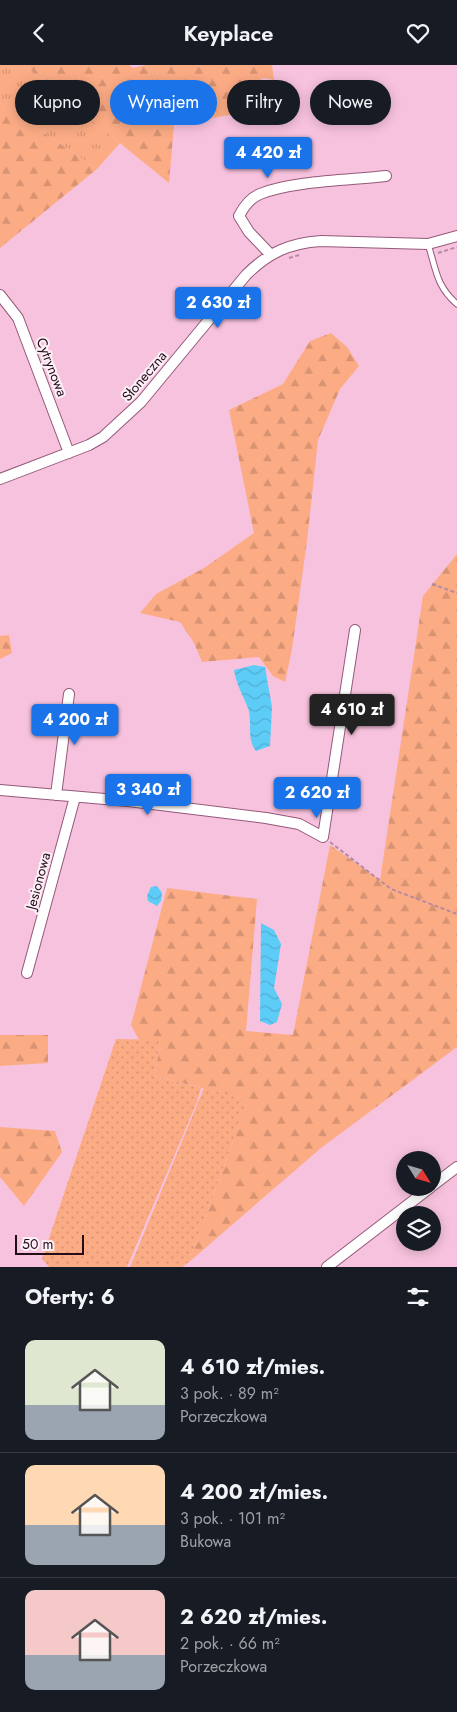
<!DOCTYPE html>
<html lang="pl">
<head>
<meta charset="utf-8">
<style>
  :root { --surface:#171b24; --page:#242831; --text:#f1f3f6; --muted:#9ea1a6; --line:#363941; --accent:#1a73e8 }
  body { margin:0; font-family:Jost,sans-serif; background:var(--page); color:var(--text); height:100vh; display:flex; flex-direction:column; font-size:19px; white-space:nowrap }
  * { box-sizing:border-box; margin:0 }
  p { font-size:16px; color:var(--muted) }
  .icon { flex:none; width:28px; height:28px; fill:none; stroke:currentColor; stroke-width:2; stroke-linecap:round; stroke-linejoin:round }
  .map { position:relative; height:1202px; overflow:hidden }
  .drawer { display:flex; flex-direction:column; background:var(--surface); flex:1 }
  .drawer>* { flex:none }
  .banner { position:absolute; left:15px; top:15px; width:428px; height:45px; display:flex; gap:10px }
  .needle { width:32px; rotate:127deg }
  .controls { position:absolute; left:396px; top:1086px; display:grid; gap:10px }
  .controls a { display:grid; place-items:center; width:45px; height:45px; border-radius:50%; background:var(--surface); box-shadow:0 2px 12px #0003; font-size:25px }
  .scale { position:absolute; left:15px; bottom:12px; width:69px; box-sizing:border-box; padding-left:5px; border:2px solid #230d1a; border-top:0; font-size:14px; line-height:18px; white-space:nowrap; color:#230d1a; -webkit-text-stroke:4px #fef0f7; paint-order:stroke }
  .price { position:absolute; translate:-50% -42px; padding:0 11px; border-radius:5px; background:var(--accent); color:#fff; font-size:16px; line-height:32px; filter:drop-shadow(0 1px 2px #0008) }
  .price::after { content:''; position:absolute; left:50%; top:30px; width:15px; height:11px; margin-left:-8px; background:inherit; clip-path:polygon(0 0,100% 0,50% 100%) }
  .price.current { background:#222; color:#fff }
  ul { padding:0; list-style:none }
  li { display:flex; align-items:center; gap:15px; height:125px; padding:0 25px }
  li+li { border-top:1px solid var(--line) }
  li span { display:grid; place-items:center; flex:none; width:140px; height:100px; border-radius:10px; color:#555 }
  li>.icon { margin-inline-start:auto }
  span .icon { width:60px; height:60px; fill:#fffc; stroke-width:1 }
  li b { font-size:21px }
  h2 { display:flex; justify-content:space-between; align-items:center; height:60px; padding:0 25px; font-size:21px }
  .pill { padding:0 18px; border-radius:22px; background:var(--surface); box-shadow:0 2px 12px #0003; font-size:18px; line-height:45px }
  .pill.current { background:var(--accent); color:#fff }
  header { display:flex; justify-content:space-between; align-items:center; height:65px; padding:0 25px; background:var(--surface); font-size:22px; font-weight:600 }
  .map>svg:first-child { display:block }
</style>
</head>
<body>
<header><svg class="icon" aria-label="back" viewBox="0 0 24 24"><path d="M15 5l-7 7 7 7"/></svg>Keyplace<svg class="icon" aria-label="heart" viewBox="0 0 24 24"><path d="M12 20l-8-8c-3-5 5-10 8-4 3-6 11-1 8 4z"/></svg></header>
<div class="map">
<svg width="457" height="1202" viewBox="0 0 457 1202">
  <defs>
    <pattern id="grass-tufts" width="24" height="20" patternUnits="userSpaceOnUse" patternTransform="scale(1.25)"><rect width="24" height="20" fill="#fcac85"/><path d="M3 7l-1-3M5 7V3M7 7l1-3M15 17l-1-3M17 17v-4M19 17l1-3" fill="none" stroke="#d89372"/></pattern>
    <pattern id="forest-firs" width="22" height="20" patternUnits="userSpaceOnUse" patternTransform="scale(1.25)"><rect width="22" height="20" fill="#fcac85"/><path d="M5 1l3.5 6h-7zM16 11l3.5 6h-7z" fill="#d89372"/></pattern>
    <pattern id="park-dots" width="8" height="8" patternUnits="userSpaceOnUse" patternTransform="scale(1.25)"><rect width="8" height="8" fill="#fcac85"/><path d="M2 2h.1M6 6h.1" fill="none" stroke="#d89372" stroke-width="1.8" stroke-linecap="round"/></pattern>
    <pattern id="water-waves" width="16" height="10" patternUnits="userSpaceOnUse" patternTransform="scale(1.25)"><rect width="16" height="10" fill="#5dccf7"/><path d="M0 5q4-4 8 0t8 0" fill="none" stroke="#51aed3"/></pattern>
  </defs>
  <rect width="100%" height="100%" fill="#f7c2dd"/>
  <path fill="url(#grass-tufts)" d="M0 0H24L120 78 97 104 0 38Z"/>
  <path fill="url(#forest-firs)" d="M24 0H129L133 3 146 0H272L274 15 264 13 247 21 246 47 174 60 169 118Z
    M0 38 97 104 0 183Z
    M331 268 347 282 359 301 340 324 318 375 307 476 292 584 285 617 273 611 259 592 202 597 194 578 180 557 140 548 156 529 204 503 254 468 229 345 283 319 310 276Z
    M457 489V982L321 1083 189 1197 248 1035 155 1011 160 975H139L131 960 167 823 257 834 246 966 293 970 330 780 380 815 423 531Z
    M9 570 12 588 0 594V571Z
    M0 970H48V998L0 1001Z
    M0 1062 55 1066 62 1087 24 1141 0 1112Z"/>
  <path fill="url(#park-dots)" d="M116 974 160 975 155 1011 201 1023 197 1037 127 1202H49L42 1194Z
    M204 1023 248 1035 189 1197 182 1202H130Z"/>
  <path fill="url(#water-waves)" d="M254 600 265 602 272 642 270 681 256 686C246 673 253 657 248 643 243 630 236 619 234 605Z
    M157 821 162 828 161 836 157 841 148 836 147 831 151 822Z
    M261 858 274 865 281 879 274 923 282 939 277 957 270 960 260 956Z"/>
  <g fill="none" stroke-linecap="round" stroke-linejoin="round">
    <g stroke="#945979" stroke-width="7">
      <path id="service" d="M428 179C436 204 436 221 457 239"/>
    </g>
    <g stroke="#945979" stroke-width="12">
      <path id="minor" d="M270 189 249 167 239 151C244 141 250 133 260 129 291 116 351 115 386 111
        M0 230 18 253 69 388
        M0 414 89 380 103 372 141 337 246 210C268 188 289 178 321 176L428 179 457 171
        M0 725 128 736 266 753 299 759 323 772 355 565
        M56 730 69 629
        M27 908 75 732
        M432 1121 457 1102
        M327 1202 431 1122"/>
    </g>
    <path stroke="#b68aa1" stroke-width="2" stroke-dasharray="4 2.5" stroke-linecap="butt" d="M438 188 457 182
      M289 193 299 190
      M432 519 457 528
      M330 777 391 824 457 849"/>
    <use href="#service" stroke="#fff" stroke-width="5"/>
    <use href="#minor" stroke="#fff" stroke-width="10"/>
  </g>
  <g text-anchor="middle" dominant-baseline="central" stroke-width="4" stroke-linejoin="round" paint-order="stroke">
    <g font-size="14" fill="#230d1a" stroke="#fef0f7">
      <text transform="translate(52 302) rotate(69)">Cytrynowa</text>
      <text transform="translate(144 311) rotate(-50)">Słoneczna</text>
      <text transform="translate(38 816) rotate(-75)">Jesionowa</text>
    </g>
  </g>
</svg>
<div class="controls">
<a><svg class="needle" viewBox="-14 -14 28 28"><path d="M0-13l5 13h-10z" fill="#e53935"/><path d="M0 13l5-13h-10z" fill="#9ea1a6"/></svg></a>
<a><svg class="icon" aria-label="layers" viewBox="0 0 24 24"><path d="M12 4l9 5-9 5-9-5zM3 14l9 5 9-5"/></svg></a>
</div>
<div class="scale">50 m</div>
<b class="price" style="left:268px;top:114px">4 420 zł</b>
<b class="price" style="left:218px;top:264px">2 630 zł</b>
<b class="price current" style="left:352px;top:671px">4 610 zł</b>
<b class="price" style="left:75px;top:681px">4 200 zł</b>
<b class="price" style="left:148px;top:751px">3 340 zł</b>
<b class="price" style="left:317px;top:754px">2 620 zł</b>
<div class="banner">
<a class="pill">Kupno</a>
<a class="pill current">Wynajem</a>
<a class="pill">Filtry</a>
<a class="pill">Nowe</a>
</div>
</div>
<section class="drawer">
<h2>Oferty: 6<svg class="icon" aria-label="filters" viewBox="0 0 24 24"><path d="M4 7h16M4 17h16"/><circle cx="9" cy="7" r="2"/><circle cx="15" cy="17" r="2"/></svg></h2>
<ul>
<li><span style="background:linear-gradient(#dfe7d0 65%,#9aa5b1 0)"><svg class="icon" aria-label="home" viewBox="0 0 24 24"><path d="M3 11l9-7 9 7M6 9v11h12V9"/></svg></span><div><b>4 610 zł/mies.</b><p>3 pok. · 89 m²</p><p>Porzeczkowa</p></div></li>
<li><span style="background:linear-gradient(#ffd9b3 60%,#9aa5b1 0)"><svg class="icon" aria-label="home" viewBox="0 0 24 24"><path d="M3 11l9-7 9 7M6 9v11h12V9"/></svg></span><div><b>4 200 zł/mies.</b><p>3 pok. · 101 m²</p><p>Bukowa</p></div></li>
<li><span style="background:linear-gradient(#f6c9c9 65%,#9aa5b1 0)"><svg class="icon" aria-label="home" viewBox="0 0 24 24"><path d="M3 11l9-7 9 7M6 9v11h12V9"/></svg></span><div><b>2 620 zł/mies.</b><p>2 pok. · 66 m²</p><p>Porzeczkowa</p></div></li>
</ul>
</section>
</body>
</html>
